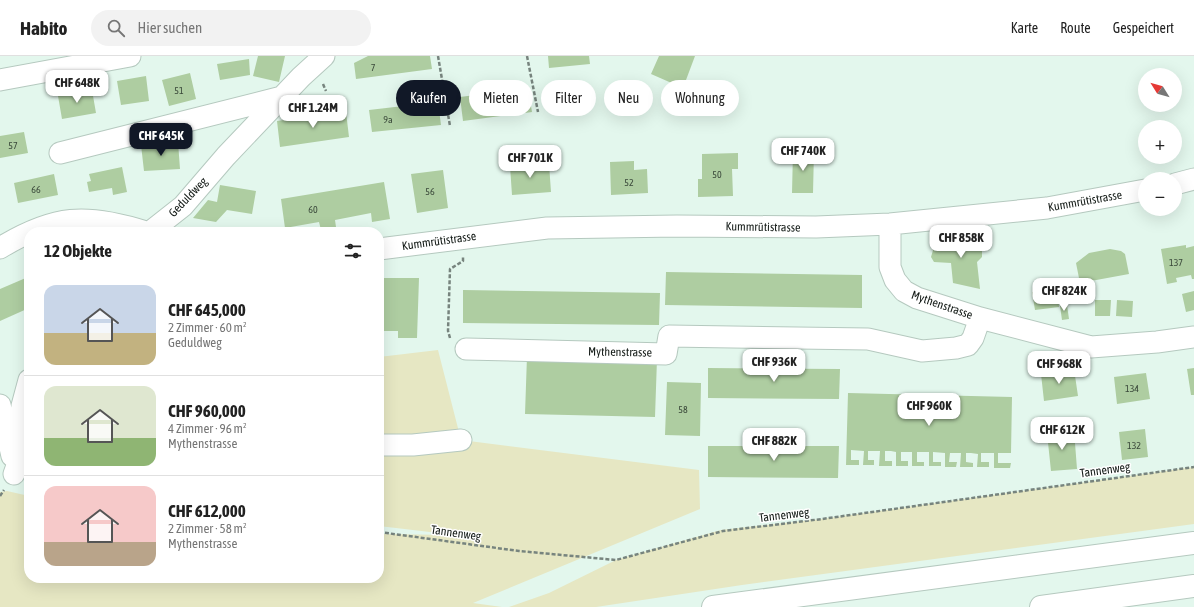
<!DOCTYPE html>
<html lang="de">
<head>
<meta charset="utf-8">
<style>
  :root { --surface:#fff; --page:#f2f2f2; --text:#222; --muted:#767676; --line:#e0e0e0; --accent:#111827 }
  body { margin:0; font-family:"Asap Condensed",sans-serif; background:var(--page); color:var(--text); height:100vh; display:flex; flex-direction:column; font-size:15px; white-space:nowrap }
  * { box-sizing:border-box; margin:0 }
  p { font-size:13px; color:var(--muted) }
  .icon { flex:none; width:22px; height:22px; fill:none; stroke:currentColor; stroke-width:2; stroke-linecap:round; stroke-linejoin:round }
  .map { position:relative; flex:1; overflow:hidden }
  .details { position:absolute; left:24px; top:171px; width:360px; height:356px; display:flex; flex-direction:column; background:var(--surface); border-radius:16px; box-shadow:0 4px 16px #0002 }
  .details>* { flex:none }
  .guide { position:absolute; left:396px; top:24px; width:380px; height:36px; display:flex; gap:8px }
  .needle { width:26px; rotate:307deg }
  .tools { position:absolute; left:1138px; top:12px; display:grid; gap:8px }
  .tools a { display:grid; place-items:center; width:44px; height:44px; border-radius:50%; background:var(--surface); box-shadow:0 4px 16px #0002; font-size:20px }
  .price { position:absolute; translate:-50% -34px; padding:0 9px; border-radius:8px; background:#fff; color:#222; font-size:13px; line-height:26px; filter:drop-shadow(0 1px 2px #0008) }
  .price::after { content:''; position:absolute; left:50%; top:24px; width:12px; height:9px; margin-left:-6px; background:inherit; clip-path:polygon(0 0,100% 0,50% 100%) }
  .price.active { background:var(--accent); color:#fff }
  ul { padding:0; list-style:none }
  li { display:flex; align-items:center; gap:12px; height:100px; padding:0 20px }
  li+li { border-top:1px solid var(--line) }
  li span { display:grid; place-items:center; flex:none; width:112px; height:80px; border-radius:12px; color:#555 }
  li>.icon { margin-inline-start:auto }
  span .icon { width:48px; height:48px; fill:#fffc; stroke-width:1 }
  li b { font-size:17px }
  h2 { display:flex; justify-content:space-between; align-items:center; height:48px; padding:0 20px; font-size:17px }
  .pill { padding:0 14px; border-radius:18px; background:var(--surface); box-shadow:0 4px 16px #0002; font-size:14px; line-height:36px }
  .pill.active { background:var(--accent); color:#fff }
  header { display:flex; align-items:center; gap:24px; box-sizing:border-box; height:56px; padding:0 20px; background:var(--surface); border-bottom:1px solid var(--line) }
  header strong { font-size:19px }
  nav { display:flex; gap:22px; margin-inline-start:auto; font-size:14px }
  .search { width:280px; height:36px; background:var(--page); display:flex; align-items:center; gap:10px; box-sizing:border-box; padding:0 14px; border-radius:22px; color:var(--muted); font-size:15px }
  .map>svg:first-child { display:block }
</style>
</head>
<body>
<header>
<strong>Habito</strong>
<div class="search"><svg class="icon" aria-label="search" viewBox="0 0 24 24"><circle cx="10" cy="10" r="6"/><path d="M15 15l6 6"/></svg>Hier suchen</div>
<nav><a>Karte</a><a>Route</a><a>Gespeichert</a></nav>
</header>
<div class="map">
<svg width="1194" height="551" viewBox="0 0 1194 551">
  <rect width="100%" height="100%" fill="#e3f7ed"/>
  <path fill="#e6e7c3" d="M438 294 461 384 699 414 700 453 473 547 502 551H0V436L7 435 29 440V522H379V478L455 479 379 470V301Z
    M1194 411V468L742 529 596 551H509L549 537 616 504 721 474 822 463Z"/>
  <path fill="#aecda1" d="M258 0H285L279 26 253 20Z
    M368 0H430L432 13 356 23 354 7Z
    M548 0H589L590 8 549 12Z
    M659 0H695L683 32 651 18Z
    M249 3 250 19 220 24 217 8Z
    M190 17 196 43 169 50 162 24Z
    M146 20 149 45 121 49 117 25Z
    M528 32 532 56 463 65 460 41Z
    M92 34 96 57 62 63 58 40Z
    M438 46 441 69 372 76 369 54Z
    M346 56 349 81 280 91 277 65Z
    M24 76 28 97 0 102V80Z
    M178 86 180 113 144 115 141 89Z
    M793 95H814L813 137H792Z
    M738 97V113H732L733 140 698 141V123H702V98Z
    M634 105V114L647 113 648 137 611 139 610 106Z
    M549 108 551 136 512 139 510 110Z
    M122 111 127 136 113 139 112 132 89 136 87 126 91 125 89 118Z
    M443 114 448 152 417 157 411 118Z
    M54 118 58 139 18 147 14 127Z
    M384 126 390 163 372 166 371 157 335 164 336 171 321 174 319 166 285 172 281 143Z
    M220 129 256 135 252 158 227 154 216 166 193 162 208 144 217 146Z
    M962 180H982V201L977 206 980 233 953 227 951 207 934 206 931 201 934 191 942 185 953 184 956 186Z
    M1186 189V192L1194 190V223H1192L1191 219 1176 222 1177 226 1167 228 1161 193Z
    M1110 193 1121 195 1125 198 1129 218 1080 227 1076 207 1089 197Z
    M666 216 862 219V252L665 249Z
    M28 221 29 252 0 265V233Z
    M379 222H419L417 282H398V275H379Z
    M1057 233 1059 251 1035 254 1032 236Z
    M463 234 660 237 659 269 463 267Z
    M1194 235V254L1186 256 1182 238Z
    M1095 244H1111L1110 260H1095Z
    M1117 244 1133 245 1132 261 1116 260Z
    M1067 249 1069 263 1062 264 1060 250Z
    M527 300 657 303 655 361 525 358Z
    M708 312 840 313 839 343 708 342Z
    M1194 312V339H1191L1187 313Z
    M1074 313 1078 340 1044 345 1041 318Z
    M1146 317 1150 343 1117 348 1114 321Z
    M667 326 701 327 700 380 665 379Z
    M848 337 1012 341 1011 397H998V407H1011L1010 412H994V397H981V406H989V411H977L978 398 971 397H966V406L973 407V411H960L961 397H950L949 406H957L956 411H945V397L933 396V406H941V410H929V396H917V406H924V410H912V396H901V405H908V410H896V396L891 395H885V405H892V410H879L880 395H868V404H874V409H863L864 395 851 394V404H859V409H846Z
    M1145 373 1148 401 1122 404 1119 376Z
    M1074 374 1077 413 1051 415 1047 377Z
    M708 390H839L838 422 708 421Z"/>
  <g fill="none" stroke-linecap="round" stroke-linejoin="round">
    <g stroke="#b5c9bf" stroke-width="23">
      <path id="minor" d="M0 24 130 0
        M60 97 282 41
        M1175 128 1194 123
        M890 168V211L895 224 904 235 917 242 980 262 1091 291 1157 286 1194 281
        M150 176 183 150 226 100 301 21 324 0
        M0 192C54 159 86 157 146 176
        M379 193 547 172 677 170 816 171 890 168 1047 152 1145 134
        M466 293 666 298 669 280 868 283 922 295 956 292 968 289 973 282 980 262
        M0 349 12 400
        M379 389H413L461 384
        M14 418 19 404 22 350 29 324"/>
    </g>
    <g stroke="#b5c9bf" stroke-width="24">
      <path id="highway" d="M713 551 1194 487
        M1041 551 1194 530"/>
    </g>
    <path stroke="#77847e" stroke-width="2.5" stroke-dasharray="4 2" stroke-linecap="butt" d="M438 0 450 70
      M527 0 538 56
      M323 28 326 35
      M450 282 448 275 450 213 463 205V201
      M0 440 4 434
      M379 476 519 495 616 504 723 475 822 463 1194 411"/>
    <use href="#minor" stroke="#fff" stroke-width="21"/>
    <use href="#highway" stroke="#fff" stroke-width="22"/>
  </g>
  <g text-anchor="middle" dominant-baseline="central" stroke-width="3" stroke-linejoin="round" paint-order="stroke">
    <g font-size="10" fill="#3a483a">
      <text x="373" y="11">7</text>
      <text x="179" y="34">51</text>
      <text x="388" y="63">9a</text>
      <text x="13" y="89">57</text>
      <text x="717" y="118">50</text>
      <text x="629" y="126">52</text>
      <text x="36" y="133">66</text>
      <text x="430" y="135">56</text>
      <text x="313" y="153">60</text>
      <text x="1176" y="206">137</text>
      <text x="1132" y="332">134</text>
      <text x="683" y="353">58</text>
      <text x="1134" y="389">132</text>
    </g>
    <g font-size="12" fill="#141b17" stroke="#fff">
      <text transform="translate(188 141) rotate(-46)">Geduldweg</text>
      <text transform="translate(1085 145) rotate(-10)">Kummrütistrasse</text>
      <text transform="translate(763 171) rotate(1)">Kummrütistrasse</text>
      <text transform="translate(439 185) rotate(-8)">Kummrütistrasse</text>
      <text transform="translate(942 249) rotate(19)">Mythenstrasse</text>
      <text transform="translate(620 296) rotate(1)">Mythenstrasse</text>
      <text transform="translate(1105 414) rotate(-8)">Tannenweg</text>
      <text transform="translate(784 459) rotate(-7)">Tannenweg</text>
      <text transform="translate(456 477) rotate(8)">Tannenweg</text>
    </g>
  </g>
</svg>
<div class="tools">
<a><svg class="needle" viewBox="-14 -14 28 28"><path d="M0-13l5 13h-10z" fill="#e53935"/><path d="M0 13l5-13h-10z" fill="#767676"/></svg></a>
<a>+</a>
<a>−</a>
</div>
<b class="price" style="left:77px;top:48px">CHF 648K</b>
<b class="price" style="left:313px;top:73px">CHF 1.24M</b>
<b class="price active" style="left:161px;top:101px">CHF 645K</b>
<b class="price" style="left:803px;top:116px">CHF 740K</b>
<b class="price" style="left:530px;top:123px">CHF 701K</b>
<b class="price" style="left:961px;top:203px">CHF 858K</b>
<b class="price" style="left:1064px;top:256px">CHF 824K</b>
<b class="price" style="left:774px;top:327px">CHF 936K</b>
<b class="price" style="left:1059px;top:329px">CHF 968K</b>
<b class="price" style="left:929px;top:371px">CHF 960K</b>
<b class="price" style="left:1062px;top:395px">CHF 612K</b>
<b class="price" style="left:774px;top:406px">CHF 882K</b>
<div class="guide">
<a class="pill active">Kaufen</a>
<a class="pill">Mieten</a>
<a class="pill">Filter</a>
<a class="pill">Neu</a>
<a class="pill">Wohnung</a>
</div>
<section class="details">
<h2>12 Objekte<svg class="icon" aria-label="filters" viewBox="0 0 24 24"><path d="M4 7h16M4 17h16"/><circle cx="9" cy="7" r="2"/><circle cx="15" cy="17" r="2"/></svg></h2>
<ul>
<li><span style="background:linear-gradient(#c9d6e8 60%,#c2b280 0)"><svg class="icon" aria-label="home" viewBox="0 0 24 24"><path d="M3 11l9-7 9 7M6 9v11h12V9"/></svg></span><div><b>CHF 645,000</b><p>2 Zimmer · 60 m²</p><p>Geduldweg</p></div></li>
<li><span style="background:linear-gradient(#dfe7d0 65%,#8fb573 0)"><svg class="icon" aria-label="home" viewBox="0 0 24 24"><path d="M3 11l9-7 9 7M6 9v11h12V9"/></svg></span><div><b>CHF 960,000</b><p>4 Zimmer · 96 m²</p><p>Mythenstrasse</p></div></li>
<li><span style="background:linear-gradient(#f6c9c9 70%,#b9a48a 0)"><svg class="icon" aria-label="home" viewBox="0 0 24 24"><path d="M3 11l9-7 9 7M6 9v11h12V9"/></svg></span><div><b>CHF 612,000</b><p>2 Zimmer · 58 m²</p><p>Mythenstrasse</p></div></li>
</ul>
</section>
</div>
</body>
</html>
